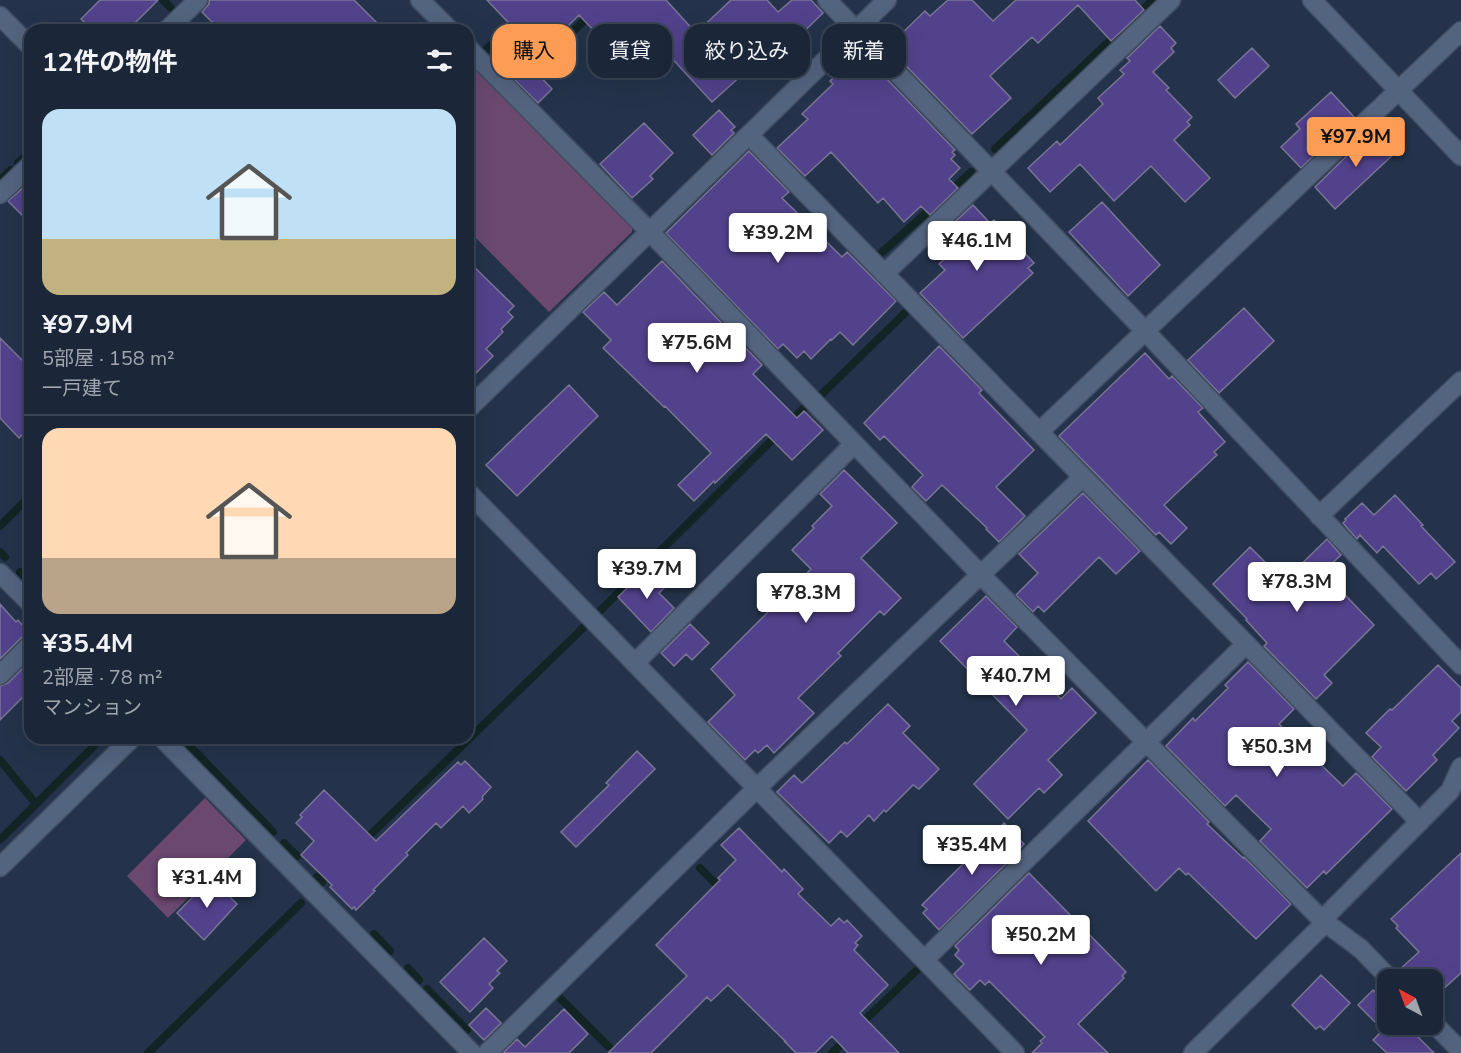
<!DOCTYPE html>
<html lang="ja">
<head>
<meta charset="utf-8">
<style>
  :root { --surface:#1b2638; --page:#283243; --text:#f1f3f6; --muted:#a0a5ae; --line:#394353; --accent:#fd9c55 }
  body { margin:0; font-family:"Nunito Sans","Noto Sans JP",sans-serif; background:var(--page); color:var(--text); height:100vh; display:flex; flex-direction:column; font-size:22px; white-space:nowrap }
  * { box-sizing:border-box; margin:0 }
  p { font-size:20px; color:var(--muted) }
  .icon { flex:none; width:33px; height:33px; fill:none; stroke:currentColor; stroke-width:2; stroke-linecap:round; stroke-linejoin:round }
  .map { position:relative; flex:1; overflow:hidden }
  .sheet { position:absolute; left:24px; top:24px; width:450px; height:720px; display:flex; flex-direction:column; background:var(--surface); border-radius:18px; box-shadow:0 6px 24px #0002,0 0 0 2px var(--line) }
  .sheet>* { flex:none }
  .hud { position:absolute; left:492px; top:24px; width:570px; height:54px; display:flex; gap:12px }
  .needle { width:39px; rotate:319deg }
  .buttons { position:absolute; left:1377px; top:969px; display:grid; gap:12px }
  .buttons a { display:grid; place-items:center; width:66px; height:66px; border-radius:12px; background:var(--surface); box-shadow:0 6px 24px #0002,0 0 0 2px var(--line); font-size:30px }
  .price { position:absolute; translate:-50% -51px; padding:0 14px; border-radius:6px; background:#fff; color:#222; font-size:20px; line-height:39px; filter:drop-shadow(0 2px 3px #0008) }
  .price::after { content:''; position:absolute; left:50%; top:36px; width:18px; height:14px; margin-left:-9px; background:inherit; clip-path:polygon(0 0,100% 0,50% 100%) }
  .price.on { background:var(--accent); color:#111 }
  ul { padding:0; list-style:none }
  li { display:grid; align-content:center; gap:12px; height:318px; padding:0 18px }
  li+li { border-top:2px solid var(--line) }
  li span { display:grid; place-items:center; height:186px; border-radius:18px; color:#555 }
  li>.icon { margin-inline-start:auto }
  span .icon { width:108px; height:108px; fill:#fffc; stroke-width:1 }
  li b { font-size:26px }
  h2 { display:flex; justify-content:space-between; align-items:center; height:72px; padding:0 18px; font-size:26px }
  .tag { padding:0 21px; border-radius:18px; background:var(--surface); box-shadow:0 6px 24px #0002,0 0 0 2px var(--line); font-size:21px; line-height:54px }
  .tag.on { background:var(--accent); color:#111 }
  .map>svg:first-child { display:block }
</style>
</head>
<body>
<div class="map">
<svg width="1461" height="1053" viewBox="0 0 1461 1053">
  <rect width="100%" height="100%" fill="#24334b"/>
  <path fill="#6a4870" d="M476 67 632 226V232L549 312 468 230V75Z
    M205 798 246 840 168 918 127 876Z"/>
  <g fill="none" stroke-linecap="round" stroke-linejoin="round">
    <path stroke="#122424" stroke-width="8" d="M163 0 171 8
      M1135 17 1153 0
      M558 20 571 33 606 0
      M483 53 520 18
      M468 69 470 67
      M995 149 1117 34
      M18 163 30 152
      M0 180 11 170
      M948 194 971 172
      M880 254 934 206
      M821 395 910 308
      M789 423 803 409
      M0 526 30 496
      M0 552 5 557
      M20 572 30 583
      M599 612 780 432
      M182 738 273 832
      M0 760 36 804
      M0 840 102 738
      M363 842 584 627
      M284 843 297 856
      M700 868 723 891
      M317 877 322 882
      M374 934 390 951
      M408 968 419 980
      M427 989 467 1030
      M558 996 615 1053
      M859 1026 921 966
      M148 1053 301 903
      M832 1053 848 1038"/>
  </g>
  <path fill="#52428c" stroke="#797594" stroke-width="1.5" d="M100 0H158L128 30H92L81 19Z
    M209 0H354L384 30H220L202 12 209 4Z
    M487 0H666L696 33 731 0H767L778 12 792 0H811L823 13 785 50 795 62 780 77 766 63 758 71 753 65 712 102 666 52 638 78 579 15 546 48 550 52 532 68 552 89 538 103 500 65 503 62 496 55 519 34Z
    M948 0H972L993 21 1016 0H1135L1144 10 1111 41 1078 5 1038 43 1032 37 990 76 1011 98 972 134 882 41 891 33 896 39 925 11 930 16Z
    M1160 26 1176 43 1171 48 1174 52 1153 72 1169 88 1166 90 1192 117 1187 122 1190 125 1174 140 1210 178 1185 202 1151 166 1114 201 1080 164 1050 192 1028 168 1057 141 1060 145 1103 104 1098 98 1124 74 1120 70 1130 61 1127 58Z
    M1252 48 1269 66 1235 98 1218 80Z
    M865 56 955 150 952 152 955 155 951 159 960 168 949 179 958 188 930 215 921 206 904 222 883 198 878 203 831 152 805 176 777 148 808 119 802 114 833 84 830 81 855 58 859 62Z
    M1331 92 1354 117 1301 168 1281 147 1300 129 1296 124Z
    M719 110 735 127 731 130 734 133 712 155 693 135Z
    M644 123 673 153 650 176 653 179 632 198 600 164Z
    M1377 129 1397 151 1335 209 1315 187 1370 133 1371 134Z
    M749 151 789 192 782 198 842 257 847 252 896 301 853 345 840 332 832 340 831 339 811 359 804 351 797 358 783 344 778 349 666 233Z
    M24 187 30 193V223L8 201Z
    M1102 202 1160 265 1128 296 1069 232Z
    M973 205 990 223 994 220 1034 263 1028 268 1033 273 963 338 920 293 945 270 939 264 959 246 945 231Z
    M468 261 514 306 508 312 513 317 501 329 503 332 486 349 493 356 468 381Z
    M662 261 762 365 753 374 797 418 804 411 823 430 792 460 766 434 715 483 714 481 694 501 678 485 711 453 665 406 664 407 603 348 611 340 583 312 604 292 617 305Z
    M1244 308 1274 341 1219 393 1188 360Z
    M0 338 30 368V427L19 438 0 418Z
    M939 346 982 390 979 393 1034 450 996 487 1025 516 999 542 986 529 987 528 942 485 926 501 912 487 923 475 884 436 880 440 864 423Z
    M1145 353 1169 379 1172 376 1203 408 1198 412 1225 442 1214 452 1217 455 1164 505 1187 528 1171 544 1159 532 1156 535 1059 436Z
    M569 385 598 416 517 496 486 465Z
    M844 470 897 523 861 558 901 598 884 615 880 611 838 653 841 656 798 698 814 713 774 753 767 745 758 753 755 750 745 760 708 722 735 695 711 669 811 569 792 550 814 528 812 526 832 506 820 494Z
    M1083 493 1140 551 1116 574 1099 557 1044 612 1038 606 1033 612 1016 595 1038 573 1019 554Z
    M1395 495 1423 525 1421 526 1455 562 1436 579 1431 573 1419 584 1383 546 1377 553 1360 535 1357 539 1343 523 1346 520 1345 519 1362 503 1374 515Z
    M1327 539 1341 555 1323 572 1374 625 1324 675 1332 683 1316 699 1264 646 1267 643 1246 620 1247 619 1213 584 1250 547 1284 581Z
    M646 569 665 587 659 593 674 608 651 632 618 597Z
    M986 596 1017 627 1004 641 1027 664 1026 665 1061 699 1072 688 1096 713 1048 760 1062 775 1044 793 1039 788 1008 819 974 784 1027 730 940 641Z
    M0 604 16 622 18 620 30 634 22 637 0 659Z
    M690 624 709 643 692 660 686 654 674 666 661 653Z
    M30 661V690L0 720V686L8 683Z
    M1248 662 1294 709 1279 724 1343 786 1356 773 1392 809 1326 874 1324 871 1307 888 1260 841 1271 829 1236 795 1225 806 1166 746 1193 718 1195 721 1228 688 1225 685Z
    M1438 665 1461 688V712L1452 721 1459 728 1433 755 1437 760 1406 791 1372 757 1381 747 1366 733 1390 709 1392 710Z
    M888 704 910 726 903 733 939 769 919 789 913 785 886 812 884 810 874 821 869 815 847 837 841 831 829 843 777 792 794 775 802 783 845 742 847 744Z
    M637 751 655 769 576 847 561 832 609 785 606 783Z
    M1148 760 1209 822 1207 824 1243 858 1244 857 1291 904 1256 939 1188 873 1186 875 1179 868 1156 891 1088 821Z
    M465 761 491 787 482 797 483 799 469 813 463 806 441 828 436 823 406 853 408 855 373 890 375 891 356 910 354 907 352 909 330 887 332 885 301 855 314 841 296 823 302 817 300 815 324 790 376 841 458 762 461 765Z
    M1004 823 1024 844 1013 857 939 930 923 913 927 909 922 905Z
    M739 828 782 872 784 869 803 889 798 894 831 926 839 918 844 923 847 920 862 936 855 943 858 945 854 950 888 985 860 1013 899 1053H848L832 1036 815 1053H796L785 1042H786L728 985 711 1001 707 997 651 1053H608L687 976 656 945 720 880 718 878 736 860 721 845Z
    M1461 853V973L1432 999V980H1402L1398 971 1419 952 1396 928 1398 926 1391 919Z
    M1029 873 1126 972 1122 976 1124 978 1078 1024 1108 1053H1032L1042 1043 1040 1041 1045 1037 989 981 985 985 980 980 970 990 954 974 964 964 955 955 959 950 955 946Z
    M211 878 237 904 204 940 177 913Z
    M484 938 507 961 497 971 500 973 489 984 493 988 470 1012 440 982Z
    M1321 975 1350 1003 1324 1030 1320 1026 1316 1029 1292 1005Z
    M1381 986 1388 991V1025L1405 1024 1434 1053H1387L1373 1040 1383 1030 1358 1005 1373 990 1375 992Z
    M486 1008 501 1023 484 1040 469 1025Z
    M564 1009 588 1034 569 1053H503L517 1039 525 1047Z"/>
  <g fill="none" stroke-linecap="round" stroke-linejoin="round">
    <g stroke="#414d61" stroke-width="21">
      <path id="street" d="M420 0 450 30
        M827 0 1145 331 1461 665
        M0 16 30 46
        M167 30 198 0
        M468 48 650 232 980 574 1322 920 1361 949 1391 980
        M749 135 1420 822
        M0 194 30 165
        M884 274 1171 0
        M468 409 887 0
        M1039 432 1461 31
        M468 492 1015 1053
        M1319 516 1461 381
        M0 573 30 603
        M635 663 854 444
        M0 675 30 645
        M162 738 472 1053
        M0 867 132 738
        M1322 920 1450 791 1461 767
        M924 960 1246 644
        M1432 1022 1461 1051
        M487 1053 757 788 1083 477
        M1193 1053 1325 923"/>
    </g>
    <g stroke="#414d61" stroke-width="21">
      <path id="secondary" d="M1312 0 1461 156"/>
    </g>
    <use href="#street" stroke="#53647f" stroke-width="18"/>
    <use href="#secondary" stroke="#53647f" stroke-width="18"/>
  </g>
</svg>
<div class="buttons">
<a><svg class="needle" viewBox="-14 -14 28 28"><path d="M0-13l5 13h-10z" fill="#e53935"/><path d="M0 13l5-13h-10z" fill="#a0a5ae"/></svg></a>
</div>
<b class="price on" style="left:1356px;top:168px">¥97.9M</b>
<b class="price" style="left:778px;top:264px">¥39.2M</b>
<b class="price" style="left:977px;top:272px">¥46.1M</b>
<b class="price" style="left:697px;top:374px">¥75.6M</b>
<b class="price" style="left:647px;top:600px">¥39.7M</b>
<b class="price" style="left:1297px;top:613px">¥78.3M</b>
<b class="price" style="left:806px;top:624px">¥78.3M</b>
<b class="price" style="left:1016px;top:707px">¥40.7M</b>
<b class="price" style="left:1277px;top:778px">¥50.3M</b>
<b class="price" style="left:972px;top:876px">¥35.4M</b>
<b class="price" style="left:207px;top:909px">¥31.4M</b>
<b class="price" style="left:1041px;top:966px">¥50.2M</b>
<div class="hud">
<a class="tag on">購入</a>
<a class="tag">賃貸</a>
<a class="tag">絞り込み</a>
<a class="tag">新着</a>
</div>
<section class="sheet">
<h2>12件の物件<svg class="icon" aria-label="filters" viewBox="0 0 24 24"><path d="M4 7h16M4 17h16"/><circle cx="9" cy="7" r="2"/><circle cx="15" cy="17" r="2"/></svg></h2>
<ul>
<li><span style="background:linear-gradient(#bfe0f5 70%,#c2b280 0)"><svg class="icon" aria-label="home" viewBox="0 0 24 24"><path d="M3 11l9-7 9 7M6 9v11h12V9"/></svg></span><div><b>¥97.9M</b><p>5部屋 · 158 m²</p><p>一戸建て</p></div></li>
<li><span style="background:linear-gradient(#ffd9b3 70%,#b9a48a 0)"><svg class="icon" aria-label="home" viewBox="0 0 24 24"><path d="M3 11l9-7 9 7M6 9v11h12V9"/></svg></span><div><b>¥35.4M</b><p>2部屋 · 78 m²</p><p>マンション</p></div></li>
</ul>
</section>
</div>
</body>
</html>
